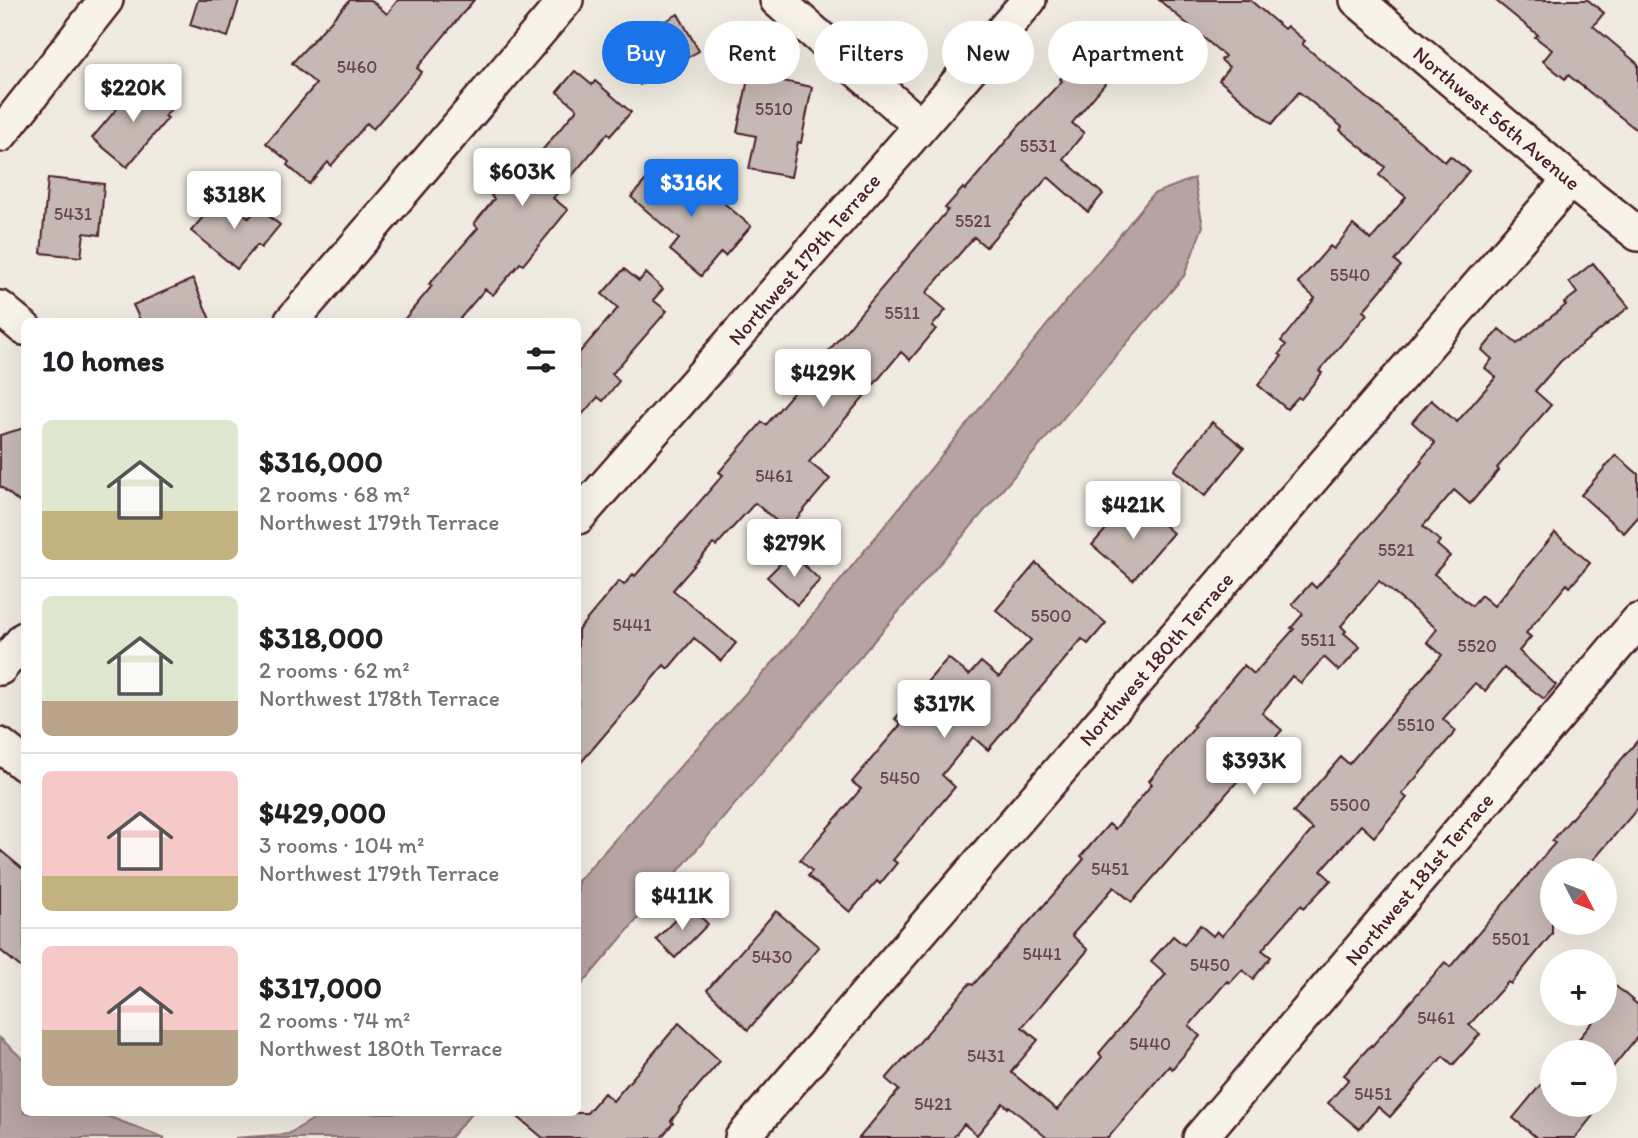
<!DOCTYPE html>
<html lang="en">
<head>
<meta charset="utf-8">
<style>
  :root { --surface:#fff; --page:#f6f6f6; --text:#202124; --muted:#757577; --line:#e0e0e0; --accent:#1a73e8 }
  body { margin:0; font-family:Itim,sans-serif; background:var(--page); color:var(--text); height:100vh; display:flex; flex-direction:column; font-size:26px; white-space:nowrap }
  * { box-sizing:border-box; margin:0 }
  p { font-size:23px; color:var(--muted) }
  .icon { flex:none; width:38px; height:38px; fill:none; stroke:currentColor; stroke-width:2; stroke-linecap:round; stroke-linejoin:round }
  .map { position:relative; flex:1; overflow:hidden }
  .drawer { position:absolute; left:21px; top:318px; width:560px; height:798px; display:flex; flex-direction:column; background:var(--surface); border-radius:10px; box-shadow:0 7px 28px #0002 }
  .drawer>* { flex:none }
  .hud { position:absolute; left:602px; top:21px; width:665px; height:63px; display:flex; gap:14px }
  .needle { width:46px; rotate:132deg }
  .controls { position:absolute; left:1540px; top:858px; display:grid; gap:14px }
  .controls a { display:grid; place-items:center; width:77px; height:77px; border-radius:50%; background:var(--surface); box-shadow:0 7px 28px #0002; font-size:35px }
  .price { position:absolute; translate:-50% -60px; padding:0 16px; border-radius:7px; background:#fff; color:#222; font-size:23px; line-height:46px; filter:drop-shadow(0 2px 4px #0008) }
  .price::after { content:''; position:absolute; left:50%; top:42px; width:21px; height:16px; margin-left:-10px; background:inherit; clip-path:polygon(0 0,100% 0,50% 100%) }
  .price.current { background:var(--accent); color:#fff }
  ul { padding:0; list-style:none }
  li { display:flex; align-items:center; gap:21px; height:175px; padding:0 21px }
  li+li { border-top:2px solid var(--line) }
  li span { display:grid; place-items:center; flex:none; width:196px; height:140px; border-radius:10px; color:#555 }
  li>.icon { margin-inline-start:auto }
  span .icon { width:84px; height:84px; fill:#fffc; stroke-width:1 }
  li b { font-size:30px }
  h2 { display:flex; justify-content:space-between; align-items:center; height:84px; padding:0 21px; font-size:30px }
  .tag { padding:0 24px; border-radius:32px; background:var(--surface); box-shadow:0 7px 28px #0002; font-size:24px; line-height:63px }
  .tag.current { background:var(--accent); color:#fff }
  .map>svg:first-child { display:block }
</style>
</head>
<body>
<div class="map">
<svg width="1638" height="1138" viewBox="0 0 1638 1138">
  <rect width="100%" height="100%" fill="#f0ebe0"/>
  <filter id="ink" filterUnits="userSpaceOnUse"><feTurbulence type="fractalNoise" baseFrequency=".0143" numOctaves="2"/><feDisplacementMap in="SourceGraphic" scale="14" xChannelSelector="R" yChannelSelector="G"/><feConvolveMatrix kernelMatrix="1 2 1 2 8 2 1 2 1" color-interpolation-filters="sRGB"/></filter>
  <g filter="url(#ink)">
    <path fill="#b7a4a2" stroke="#8b6f72" stroke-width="2" d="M1194 178 1203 226 1184 276 578 989V881L785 649 1153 194Z
      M0 1038 24 1060V1113H99L165 1138H0Z
      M324 1113H472L450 1138H235L288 1134Z"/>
    <path fill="#c6b8b3" stroke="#4a1f2b" stroke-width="2" fill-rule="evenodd" d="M198 0H239L228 37 190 25Z
      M350 0H371L387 14 398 0H474L417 68 422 72 373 129 367 123 331 166 328 162 309 184 287 165 289 162 266 143 316 84 292 63Z
      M1159 0H1250L1284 29 1287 26 1305 41 1302 44 1445 162 1450 156 1469 171 1395 261 1401 266 1363 311 1367 314 1319 371 1322 373 1301 399 1298 397 1287 409 1258 385 1282 356 1279 354 1286 345 1281 341 1315 298 1298 283 1330 246 1334 249 1353 225 1371 240 1406 197 1379 175 1385 167 1340 130 1342 127 1299 92 1272 124 1219 80 1229 67 1221 60 1225 56Z
      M1495 0H1588L1604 13 1593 26 1638 64V131L1568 75 1565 79 1543 61 1552 50 1535 37 1538 35Z
      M678 14 699 51 640 85 619 47Z
      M1100 31 1129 55 1072 123 1084 133 1063 159 1103 194 1088 212 1048 177 986 247 974 237 926 293 946 310 932 326 936 329 910 360 901 352 809 462 830 479 787 530 755 503 716 546 713 544 673 590 736 643 721 661 694 638 668 669 664 665 578 766V630L619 581 624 585 633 574 635 576 677 528 723 475 719 472 762 422 766 425 948 210 945 208 963 188 965 190 1018 127 1062 81 1060 79Z
      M575 71 592 85 595 81 631 112 610 136 608 133 553 198 568 210 523 265 520 263 493 295 485 289 457 322H402L432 286 429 284 478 228 474 224 494 199 491 196 516 166 523 173 577 109 557 92Z
      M749 74 812 87 801 143 798 142 791 177 749 169 756 136 737 132Z
      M141 80 173 107 165 116 168 118 127 167 92 138Z
      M661 163 705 201 712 193 751 226 725 256 721 252 701 276 670 250 679 239 631 197Z
      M48 178 104 184 100 235 84 233 81 257 41 253Z
      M222 195 249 218 258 207 280 225 261 248 257 245 237 269 191 231Z
      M1593 263 1629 307 1561 361 1535 391 1551 405 1497 468 1499 470 1470 504 1454 490 1423 526 1440 541 1437 545 1450 556 1434 574 1472 606 1481 595 1494 606 1555 533 1590 563 1570 587 1567 584 1526 633 1531 637 1519 651 1556 685 1544 699 1504 668 1485 691 1475 683 1443 719 1456 731 1402 794 1407 798 1374 837 1361 825 1321 871 1331 880 1304 908 1301 905 1262 950 1271 957 1253 979 1242 970 1230 983 1227 981 1189 1026 1200 1036 1172 1069 1169 1066 1108 1138H1047L1009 1106 1008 1108 1003 1103 977 1135 964 1124 953 1138H859L899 1090 886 1079 905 1057 906 1058 970 983 973 985 1045 904 1084 859 1081 856 1109 824 1115 829 1152 784 1149 781 1195 727 1193 725 1244 665 1254 674 1294 629 1291 628 1303 614 1292 604 1311 583 1316 588 1399 491 1398 490 1422 462 1420 461 1435 443 1412 422 1431 400 1457 422 1496 377 1485 368 1492 359 1482 350 1499 329 1517 344 1566 305 1564 303 1577 293 1569 282ZM1379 581 1437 629 1427 642 1442 655 1349 764 1341 757 1293 812 1313 829 1222 936 1217 931 1213 936 1200 925 1184 945 1173 936 1151 961 1166 974 1099 1053 1102 1057 1057 1110 1011 1072 1038 1040 1022 1027 1088 950 1072 935 1114 887 1132 902 1282 730 1262 713 1292 676 1301 683 1324 657 1339 671 1350 659 1360 647 1344 633 1346 631 1341 626Z
      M624 269 639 281 646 273 663 289 653 300 667 311 612 374 619 381 603 401 598 397 578 419V354L618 308 602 294Z
      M193 279 211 322H141L133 305Z
      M1212 422 1244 448 1205 496 1174 470Z
      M24 428V506L0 486V435Z
      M1616 455 1638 474V517L1624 533 1581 495Z
      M1141 505 1173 533 1133 580 1092 545 1121 512 1130 519Z
      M791 553 820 580 797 605 767 577Z
      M1036 563 1106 623 1088 644 1082 639 988 750 973 737 942 775 955 787 893 860 897 863 880 884 877 881 850 912 808 876 812 871 800 860 861 789 852 782 901 724 895 719 948 658 969 675 981 662 999 677 1031 640 996 610Z
      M1638 740V808L1585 870H1552V934L1511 984 1508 982 1469 1025 1480 1034 1453 1065 1443 1056 1390 1117 1378 1107 1359 1129 1328 1103 1349 1079 1344 1075 1371 1045 1372 1046 1445 962 1450 967 1555 843 1552 841Z
      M0 850 24 870V970L0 950Z
      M689 906 708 924 675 958 656 939Z
      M776 911 819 947 748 1030 707 990Z
      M1605 977 1638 1005V1036L1605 1077V1052H1568L1600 1013H1605Z
      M679 1023 720 1061 679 1108 680 1109 671 1121 673 1123 661 1138H543L513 1113H587L604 1093 613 1101Z
      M1552 1071V1104H1602L1575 1138H1537L1513 1118Z"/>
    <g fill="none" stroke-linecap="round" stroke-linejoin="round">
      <g stroke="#4a1f2b" stroke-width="38">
        <path id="minor" d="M777 0 921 126
          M1357 0 1570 180 1638 234
          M0 135 106 0
          M0 308 24 328
          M291 322 566 0
          M578 517 921 126 1029 0
          M0 668 24 639
          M0 745 24 764
          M742 1138 1570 180
          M1200 1138 1638 621"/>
      </g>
      <use href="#minor" stroke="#f7f3e8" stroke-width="33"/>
    </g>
  </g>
  <g text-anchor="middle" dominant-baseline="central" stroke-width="7" stroke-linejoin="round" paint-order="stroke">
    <g font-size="18" fill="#69454d">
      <text x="357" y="67">5460</text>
      <text x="774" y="109">5510</text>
      <text x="1038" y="146">5531</text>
      <text x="73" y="214">5431</text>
      <text x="973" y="221">5521</text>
      <text x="1350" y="275">5540</text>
      <text x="902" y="313">5511</text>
      <text x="774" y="476">5461</text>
      <text x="1396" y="550">5521</text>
      <text x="1051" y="616">5500</text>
      <text x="632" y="625">5441</text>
      <text x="1318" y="640">5511</text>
      <text x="1477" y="646">5520</text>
      <text x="1416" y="725">5510</text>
      <text x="900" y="778">5450</text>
      <text x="1350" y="805">5500</text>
      <text x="1110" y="869">5451</text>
      <text x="1511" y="939">5501</text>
      <text x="1042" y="954">5441</text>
      <text x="772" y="957">5430</text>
      <text x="1210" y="965">5450</text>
      <text x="1436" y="1018">5461</text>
      <text x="1150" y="1044">5440</text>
      <text x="986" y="1056">5431</text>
      <text x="1373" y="1094">5451</text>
      <text x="933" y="1104">5421</text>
    </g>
    <g font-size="21" fill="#4a1f2b" stroke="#f7f3e8">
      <text transform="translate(1497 118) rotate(40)">Northwest 56th Avenue</text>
      <text transform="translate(804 259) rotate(-49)">Northwest 179th Terrace</text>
      <text transform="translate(1156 659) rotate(-49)">Northwest 180th Terrace</text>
      <text transform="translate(1419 879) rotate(-50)">Northwest 181st Terrace</text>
    </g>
  </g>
</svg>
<div class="controls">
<a><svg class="needle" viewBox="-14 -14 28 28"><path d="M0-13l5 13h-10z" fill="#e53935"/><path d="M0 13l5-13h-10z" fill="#757577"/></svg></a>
<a>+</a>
<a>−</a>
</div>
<b class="price" style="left:133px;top:124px">$220K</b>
<b class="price" style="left:522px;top:208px">$603K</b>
<b class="price current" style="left:691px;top:219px">$316K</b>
<b class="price" style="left:234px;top:231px">$318K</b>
<b class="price" style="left:823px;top:409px">$429K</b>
<b class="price" style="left:1133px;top:541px">$421K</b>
<b class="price" style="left:794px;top:579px">$279K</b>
<b class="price" style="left:944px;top:740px">$317K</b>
<b class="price" style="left:1254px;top:797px">$393K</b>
<b class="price" style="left:682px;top:932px">$411K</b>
<div class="hud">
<a class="tag current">Buy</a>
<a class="tag">Rent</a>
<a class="tag">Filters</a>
<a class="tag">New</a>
<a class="tag">Apartment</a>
</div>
<section class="drawer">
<h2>10 homes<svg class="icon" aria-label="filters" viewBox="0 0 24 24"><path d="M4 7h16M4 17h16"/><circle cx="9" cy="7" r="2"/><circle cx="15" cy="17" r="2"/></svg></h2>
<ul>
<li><span style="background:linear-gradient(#dfe7d0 65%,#c2b280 0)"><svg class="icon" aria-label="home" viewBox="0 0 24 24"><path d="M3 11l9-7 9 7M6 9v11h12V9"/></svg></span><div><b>$316,000</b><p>2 rooms · 68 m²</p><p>Northwest 179th Terrace</p></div></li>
<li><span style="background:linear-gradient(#dfe7d0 75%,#b9a48a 0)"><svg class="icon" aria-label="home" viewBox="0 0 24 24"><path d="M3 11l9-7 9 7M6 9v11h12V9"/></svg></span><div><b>$318,000</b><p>2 rooms · 62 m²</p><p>Northwest 178th Terrace</p></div></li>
<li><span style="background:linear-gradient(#f6c9c9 75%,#c2b280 0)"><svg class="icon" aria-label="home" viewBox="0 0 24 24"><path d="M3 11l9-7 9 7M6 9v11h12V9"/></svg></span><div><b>$429,000</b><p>3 rooms · 104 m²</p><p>Northwest 179th Terrace</p></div></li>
<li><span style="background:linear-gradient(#f6c9c9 60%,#b9a48a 0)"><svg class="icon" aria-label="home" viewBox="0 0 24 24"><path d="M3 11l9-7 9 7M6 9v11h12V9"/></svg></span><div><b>$317,000</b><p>2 rooms · 74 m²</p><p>Northwest 180th Terrace</p></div></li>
</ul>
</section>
</div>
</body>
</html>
